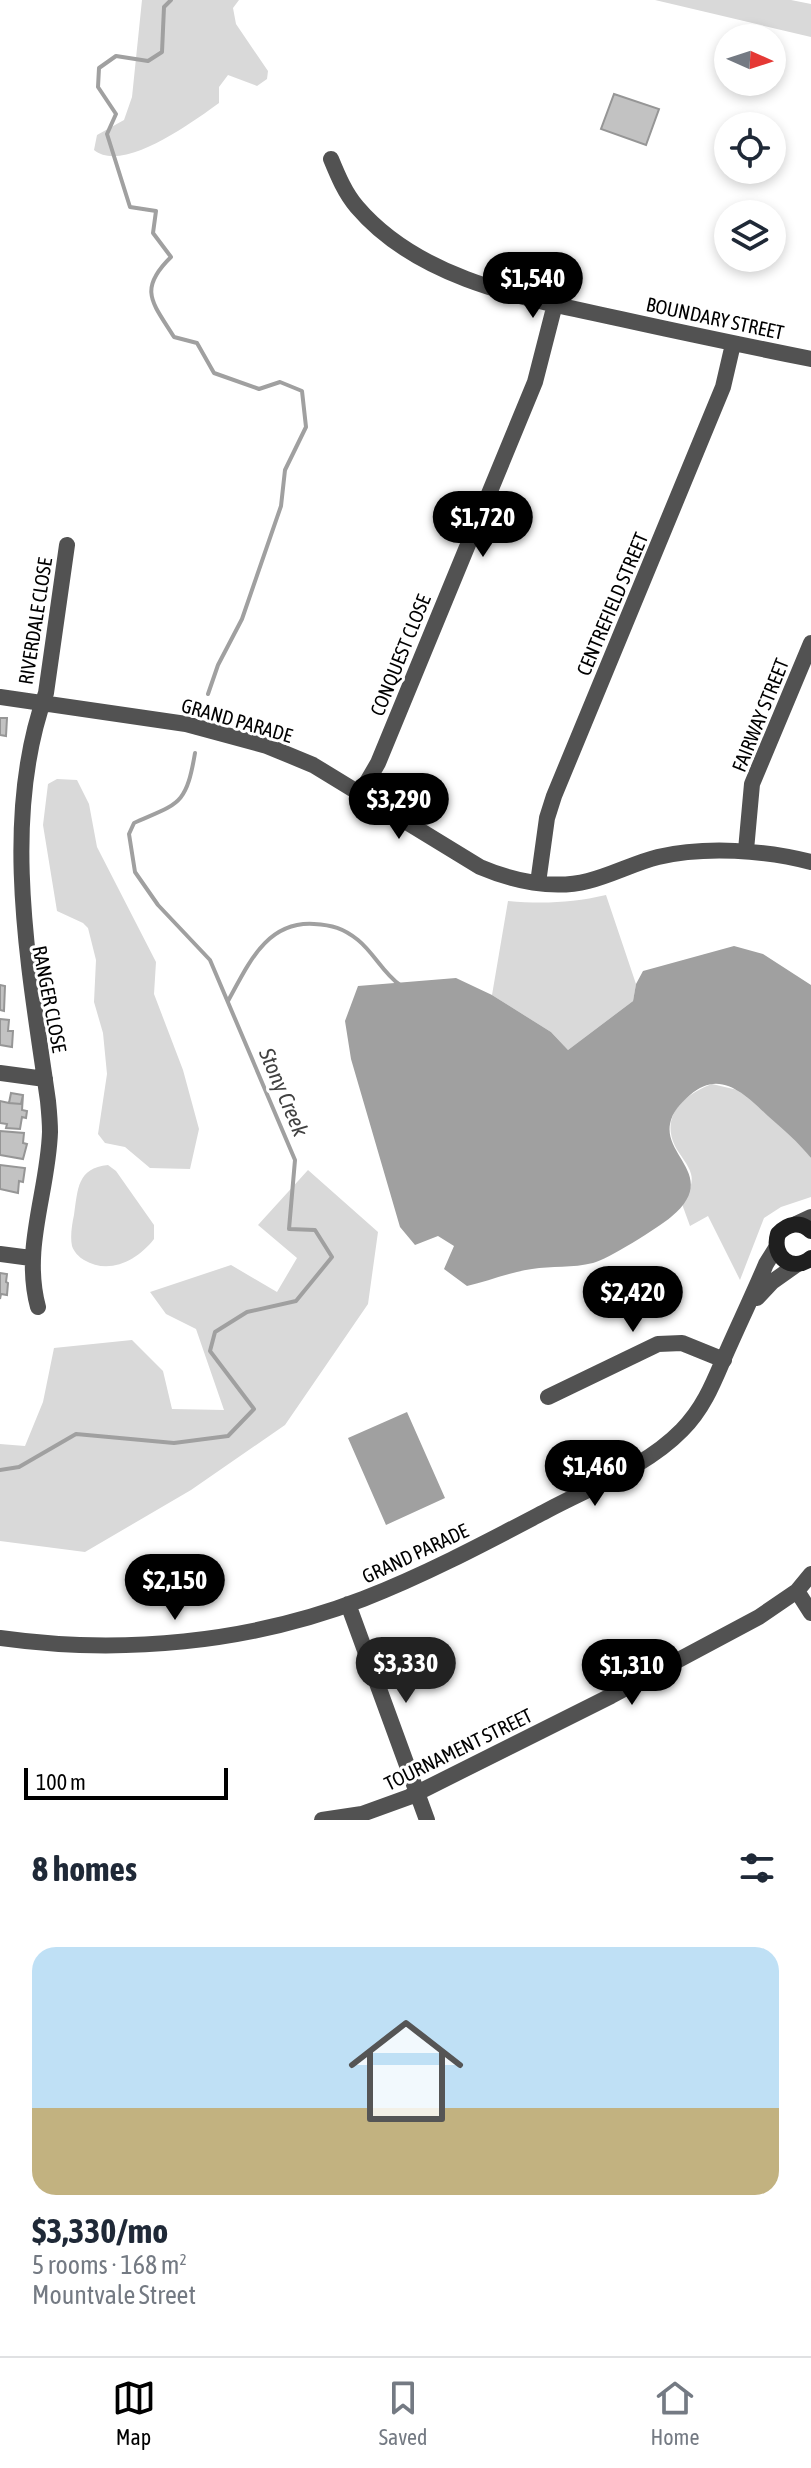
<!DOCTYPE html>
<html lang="en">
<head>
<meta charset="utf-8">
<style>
  :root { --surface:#fff; --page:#f2f2f3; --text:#1f2937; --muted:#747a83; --line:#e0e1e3; --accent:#000 }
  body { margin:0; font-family:"Asap Condensed",sans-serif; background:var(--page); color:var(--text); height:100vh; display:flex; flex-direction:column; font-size:30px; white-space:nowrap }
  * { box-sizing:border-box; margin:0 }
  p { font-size:26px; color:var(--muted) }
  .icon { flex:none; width:44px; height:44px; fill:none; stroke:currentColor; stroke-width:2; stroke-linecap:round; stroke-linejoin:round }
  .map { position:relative; height:1820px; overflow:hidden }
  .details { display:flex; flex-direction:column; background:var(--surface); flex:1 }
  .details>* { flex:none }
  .needle { width:52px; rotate:93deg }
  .buttons { position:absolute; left:714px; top:24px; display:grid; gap:16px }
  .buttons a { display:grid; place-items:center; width:72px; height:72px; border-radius:50%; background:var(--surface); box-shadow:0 4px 12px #0003; font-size:40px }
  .scale { position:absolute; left:24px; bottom:20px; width:204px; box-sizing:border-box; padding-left:8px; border:4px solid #000; border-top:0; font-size:22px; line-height:28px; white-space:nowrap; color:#000; -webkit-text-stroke:6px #fff; paint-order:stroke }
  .price { position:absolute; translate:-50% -68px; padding:0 18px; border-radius:28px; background:var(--accent); color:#fff; font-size:26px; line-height:52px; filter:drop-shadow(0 2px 4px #0008) }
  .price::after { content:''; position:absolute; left:50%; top:48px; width:24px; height:18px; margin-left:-12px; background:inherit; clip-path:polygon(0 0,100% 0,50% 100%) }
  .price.selected { background:#222; color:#fff }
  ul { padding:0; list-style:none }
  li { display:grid; align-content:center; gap:16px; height:424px; padding:0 32px }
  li+li { border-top:2px solid var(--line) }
  li span { display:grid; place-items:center; height:248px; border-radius:24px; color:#555 }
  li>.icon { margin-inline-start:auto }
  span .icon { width:144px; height:144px; fill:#fffc; stroke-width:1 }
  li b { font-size:34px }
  h2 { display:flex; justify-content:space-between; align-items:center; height:96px; padding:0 32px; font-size:34px }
  .menu { display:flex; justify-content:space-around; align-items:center; height:112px; border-top:2px solid var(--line); background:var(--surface); font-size:22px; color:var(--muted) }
  .menu a { display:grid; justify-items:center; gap:4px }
  .menu .selected { color:var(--accent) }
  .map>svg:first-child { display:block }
</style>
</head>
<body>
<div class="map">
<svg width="811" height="1820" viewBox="0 0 811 1820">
  <rect width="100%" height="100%" fill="#fff"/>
  <path fill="#d9d9d9" d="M142 0H239L233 8 236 24 268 71 267 79 257 86 228 75 219 87V103C194 121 123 174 94 150L97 135 124 120 132 97Z
    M655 0H791L811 4V37Z
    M57 779 77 780 89 804 97 847 156 962 154 994 183 1070 199 1129 190 1169 150 1168 125 1147 105 1143 98 1134 107 1074 103 1033 94 1002 96 960 88 928 83 923 57 911 43 825 48 784Z
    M606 895 636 984 633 1001 568 1050 551 1032 492 995 508 901C542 904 572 903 606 895Z
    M712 1084 742 1091 798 1141 811 1158V1197L781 1207 764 1218 740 1280 708 1216 690 1226 682 1204C687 1196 694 1184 691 1174 689 1165 679 1154 675 1146 660 1115 685 1094 712 1084Z
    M108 1165 116 1171 154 1225V1239C137 1261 109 1275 84 1260 79 1257 74 1252 72 1246 70 1237 72 1224 74 1215 78 1189 77 1168 108 1165Z
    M308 1170 378 1232 368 1304 285 1425 191 1490 85 1552 0 1541V1444L25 1446 43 1402 54 1348 132 1340 163 1371 172 1409 224 1410 196 1329 166 1314 150 1292 231 1265 277 1292 297 1258 258 1225Z"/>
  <path fill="#a0a0a0" d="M734 946 763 954 811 985V1158C798 1142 784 1130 768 1116 746 1095 720 1068 690 1095 681 1103 672 1112 670 1124 664 1157 719 1177 671 1217 659 1227 607 1260 593 1263 573 1268 551 1266 532 1269 510 1272 488 1281 467 1286L444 1269 454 1246 438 1236 415 1245 400 1227 351 1059 345 1021 358 986 456 978 492 995 551 1032 568 1050 633 1001 636 984 643 971Z
    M407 1412 445 1498 386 1525 348 1438Z"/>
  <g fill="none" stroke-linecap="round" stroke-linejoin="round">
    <path stroke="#a0a0a0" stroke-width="4" d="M171 0 164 7 162 52 148 61 116 56 99 68 98 87 116 114 107 134 130 207 156 211 153 233 171 257C137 290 153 303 174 337L197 343 214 373 259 389 280 382 302 391 306 427 285 470 281 506 242 619 218 665 208 694
      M228 1001C248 965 266 921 314 924 332 925 343 928 358 940 374 953 383 973 400 985
      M0 1470 19 1467 76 1434 174 1443 228 1436 254 1409 210 1351 215 1332 247 1312 296 1301 332 1257 315 1230 289 1229 295 1160 210 960 158 905 135 872 129 834 134 823C179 803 186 806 195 753"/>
  </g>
  <path fill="#c2c2c2" stroke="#969696" stroke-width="2" d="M614 94 659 109 646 145 601 129Z
    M0 718H7L6 736 0 735Z
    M0 985 5 986 4 1011 0 1010Z
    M0 1019 9 1020 8 1031H13L12 1047 0 1045Z
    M11 1093 23 1095 22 1110 27 1111 26 1118 22 1117 20 1129 6 1128 7 1124 0 1123V1101L9 1103Z
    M11 1093 23 1095 21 1104 9 1103Z
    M0 1131 24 1133 23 1143 27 1144 23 1159 0 1155Z
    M0 1165 25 1168 23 1182 19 1181 18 1193 0 1189Z
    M0 1273 7 1274 6 1282 8 1283 7 1295 1 1294 0 1299Z"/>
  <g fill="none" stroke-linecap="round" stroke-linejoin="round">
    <path stroke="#525252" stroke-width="16" d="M331 159C338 176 345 193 357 207 421 282 530 299 621 319 684 333 747 346 811 359
      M0 697 186 724 267 746 313 765 480 867C513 881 553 890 588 881 612 875 634 863 658 857 705 846 765 850 811 862
      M360 794 378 763 535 382 555 304
      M746 850 752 784 811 643
      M538 883 547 818 554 796 723 387 733 344
      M0 1073 45 1079
      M796 1224 811 1217
      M0 1254 31 1258
      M757 1298 772 1282 796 1265
      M38 1307C22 1248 48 1192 50 1132 50 1122 49 1111 48 1101 29 967 0 819 46 693L67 545
      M548 1397 658 1344 682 1343 724 1360
      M797 1591 811 1613
      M348 1604 427 1820
      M0 1638C121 1655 249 1643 363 1599 427 1574 487 1542 548 1510 593 1486 646 1467 682 1430 703 1409 713 1384 724 1358 738 1326 753 1295 766 1264L776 1248
      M322 1820 362 1814 409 1797 611 1696 759 1617 797 1591 811 1574"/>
    <path stroke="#1f1f1f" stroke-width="16" d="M811 1231C800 1221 788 1223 778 1234 771 1257 792 1273 811 1258"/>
  </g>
  <g text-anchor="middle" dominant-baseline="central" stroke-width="6" stroke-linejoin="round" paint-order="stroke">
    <g font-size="20" fill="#000" stroke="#fff">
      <text transform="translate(715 318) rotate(12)">BOUNDARY STREET</text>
      <text transform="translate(612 604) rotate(-67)">CENTREFIELD STREET</text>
      <text transform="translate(35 621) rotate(-81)">RIVERDALE CLOSE</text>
      <text transform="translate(400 655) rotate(-68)">CONQUEST CLOSE</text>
      <text transform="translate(760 715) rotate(-68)">FAIRWAY STREET</text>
      <text transform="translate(237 720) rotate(16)">GRAND PARADE</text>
      <text transform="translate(50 999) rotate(79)">RANGER CLOSE</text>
      <text transform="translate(415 1553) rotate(-25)">GRAND PARADE</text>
      <text transform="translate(458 1749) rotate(-26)">TOURNAMENT STREET</text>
    </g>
    <g font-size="22" font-style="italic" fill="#414141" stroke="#fff">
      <text transform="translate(284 1092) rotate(67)">Stony Creek</text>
    </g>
  </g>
</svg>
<div class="buttons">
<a><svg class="needle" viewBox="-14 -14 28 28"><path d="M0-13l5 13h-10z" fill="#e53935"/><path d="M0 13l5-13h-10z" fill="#747a83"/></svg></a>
<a><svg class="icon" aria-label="locate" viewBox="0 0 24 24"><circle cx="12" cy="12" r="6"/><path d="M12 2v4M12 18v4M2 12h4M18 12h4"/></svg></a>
<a><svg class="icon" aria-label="layers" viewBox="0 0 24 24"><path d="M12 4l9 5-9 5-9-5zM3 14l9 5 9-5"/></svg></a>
</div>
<div class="scale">100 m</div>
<b class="price" style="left:533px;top:320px">$1,540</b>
<b class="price" style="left:483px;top:559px">$1,720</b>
<b class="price" style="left:399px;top:841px">$3,290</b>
<b class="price" style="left:633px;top:1334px">$2,420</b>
<b class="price" style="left:595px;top:1508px">$1,460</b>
<b class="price" style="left:175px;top:1622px">$2,150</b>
<b class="price selected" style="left:406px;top:1705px">$3,330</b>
<b class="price" style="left:632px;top:1707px">$1,310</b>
</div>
<section class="details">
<h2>8 homes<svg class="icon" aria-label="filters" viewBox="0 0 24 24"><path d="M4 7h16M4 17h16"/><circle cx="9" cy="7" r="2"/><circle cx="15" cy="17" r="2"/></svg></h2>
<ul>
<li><span style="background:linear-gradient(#bfe0f5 65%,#c2b280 0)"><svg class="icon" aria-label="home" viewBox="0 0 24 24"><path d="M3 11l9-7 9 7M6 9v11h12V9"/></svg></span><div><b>$3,330/mo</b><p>5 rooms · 168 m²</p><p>Mountvale Street</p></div></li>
</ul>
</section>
<nav class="menu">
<a class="selected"><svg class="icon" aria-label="map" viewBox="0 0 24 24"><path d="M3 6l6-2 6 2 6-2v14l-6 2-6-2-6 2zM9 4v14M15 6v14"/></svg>Map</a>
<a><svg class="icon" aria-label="saved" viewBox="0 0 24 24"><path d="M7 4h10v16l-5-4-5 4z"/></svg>Saved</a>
<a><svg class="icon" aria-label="home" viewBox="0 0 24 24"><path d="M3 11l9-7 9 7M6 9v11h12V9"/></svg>Home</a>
</nav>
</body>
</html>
